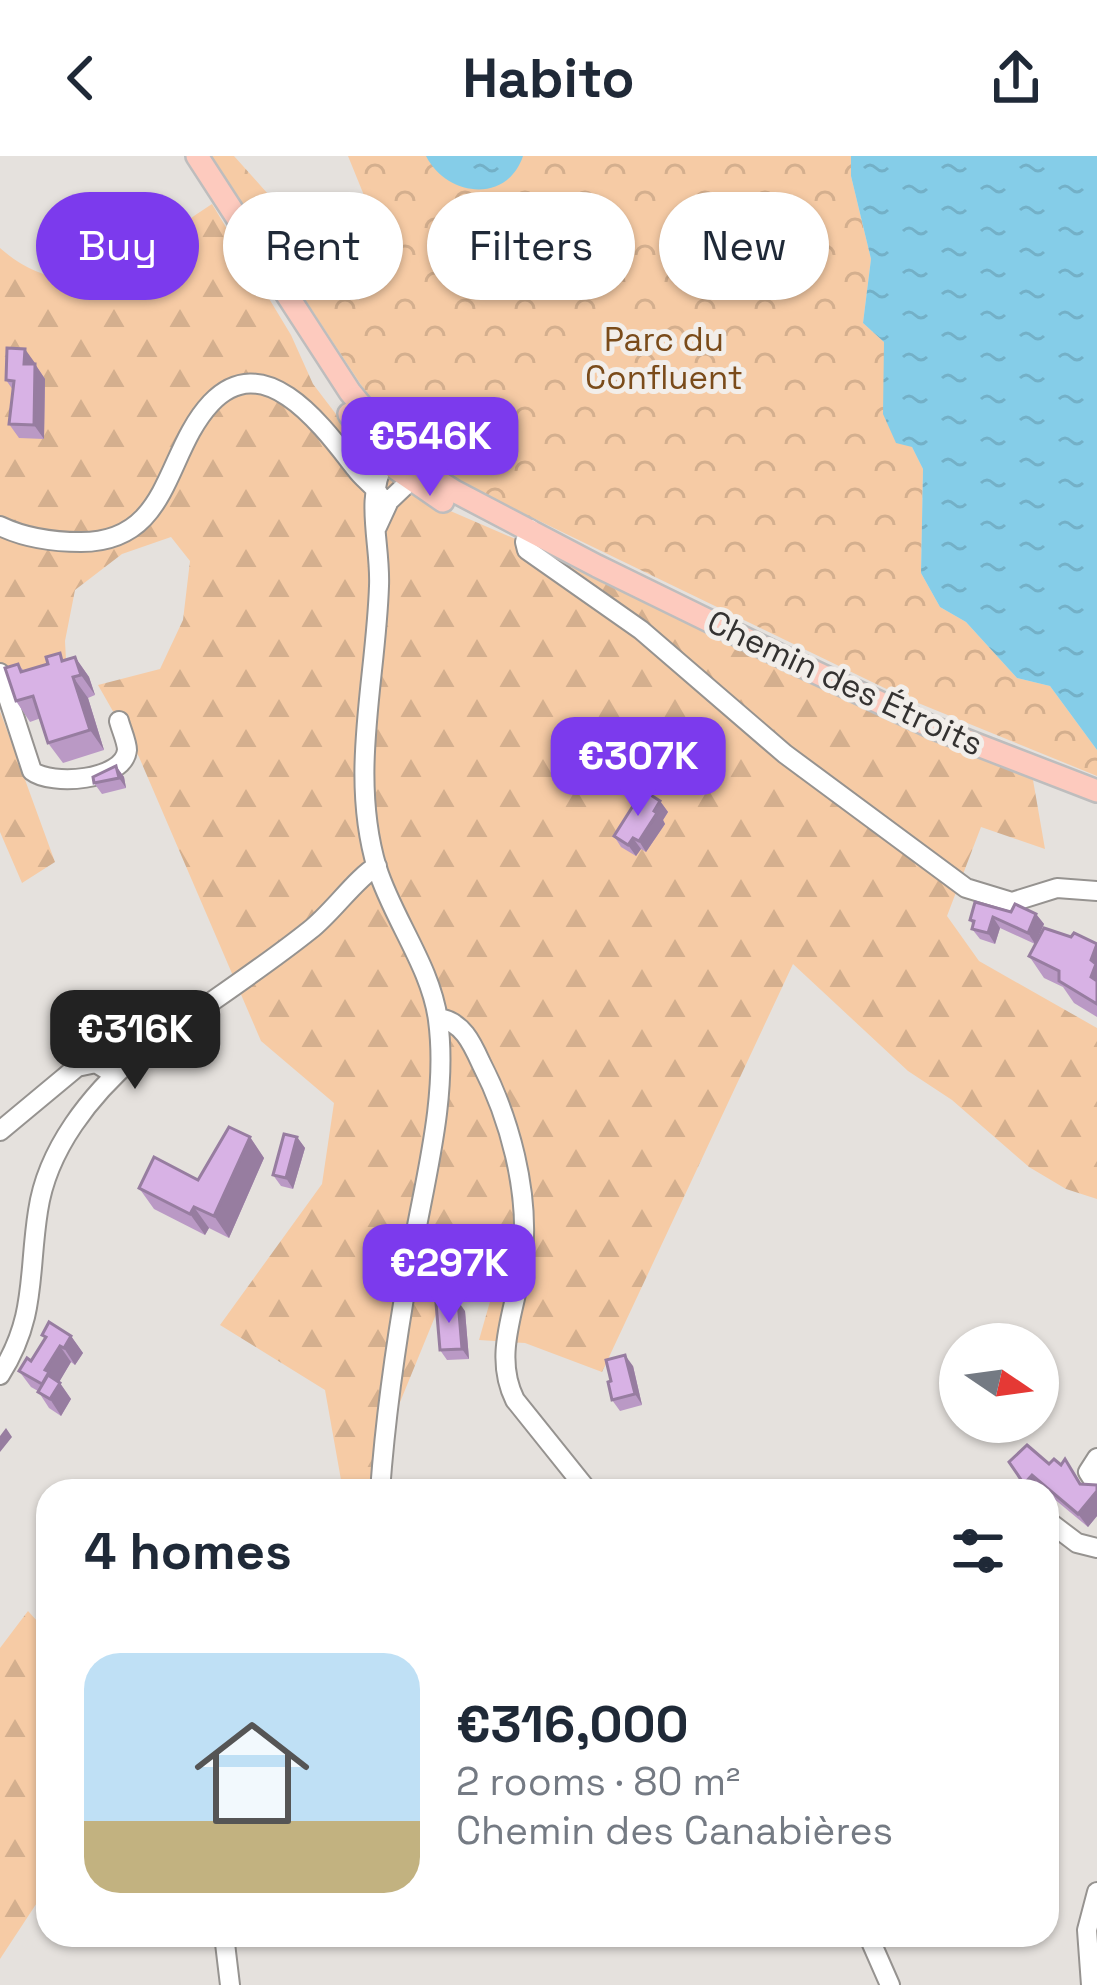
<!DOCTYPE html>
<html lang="en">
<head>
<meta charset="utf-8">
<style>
  :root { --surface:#fff; --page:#f6f6f7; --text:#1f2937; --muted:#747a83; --accent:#7c3aed }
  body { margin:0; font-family:"Space Grotesk",sans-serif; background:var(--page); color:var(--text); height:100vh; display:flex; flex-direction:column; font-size:45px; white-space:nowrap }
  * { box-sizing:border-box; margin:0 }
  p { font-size:39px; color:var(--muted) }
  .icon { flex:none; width:66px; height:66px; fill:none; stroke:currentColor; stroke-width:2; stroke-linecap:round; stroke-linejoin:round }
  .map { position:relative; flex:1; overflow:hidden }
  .drawer { position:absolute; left:36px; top:1323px; width:1023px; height:468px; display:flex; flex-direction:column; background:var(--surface); border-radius:36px; box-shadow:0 3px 9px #0004 }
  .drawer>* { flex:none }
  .top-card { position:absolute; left:36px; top:36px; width:1026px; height:108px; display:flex; gap:24px }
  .needle { width:78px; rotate:103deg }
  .fabs { position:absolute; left:939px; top:1167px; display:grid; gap:24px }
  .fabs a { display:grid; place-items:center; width:120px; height:120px; border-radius:50%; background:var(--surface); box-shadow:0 3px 9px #0004; font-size:60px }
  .price { position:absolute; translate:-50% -102px; padding:0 27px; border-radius:24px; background:var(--accent); color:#fff; font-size:39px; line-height:78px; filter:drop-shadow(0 3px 6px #0008) }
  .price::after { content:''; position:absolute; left:50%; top:72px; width:36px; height:27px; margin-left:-18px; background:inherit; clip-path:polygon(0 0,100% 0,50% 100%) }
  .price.selected { background:#222; color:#fff }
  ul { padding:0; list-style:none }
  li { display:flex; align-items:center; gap:36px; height:300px; padding:0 48px }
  li span { display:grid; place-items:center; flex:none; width:336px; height:240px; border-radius:36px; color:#555 }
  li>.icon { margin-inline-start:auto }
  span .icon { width:144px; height:144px; fill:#fffc; stroke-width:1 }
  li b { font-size:51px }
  h2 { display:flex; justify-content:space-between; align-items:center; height:144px; padding:0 48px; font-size:51px }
  .chip { padding:0 42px; border-radius:54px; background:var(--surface); box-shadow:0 3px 9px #0004; font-size:42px; line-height:108px }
  .chip.selected { background:var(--accent); color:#fff }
  header { display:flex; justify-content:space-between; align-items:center; height:156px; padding:0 48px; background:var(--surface); font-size:54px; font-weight:800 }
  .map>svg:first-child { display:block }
</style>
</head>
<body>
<header><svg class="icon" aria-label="back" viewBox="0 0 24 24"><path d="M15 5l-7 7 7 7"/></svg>Habito<svg class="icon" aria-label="share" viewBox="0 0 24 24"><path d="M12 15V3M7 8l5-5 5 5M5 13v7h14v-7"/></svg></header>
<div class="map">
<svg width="1097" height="1829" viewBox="0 0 1097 1829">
  <defs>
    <pattern id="forest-firs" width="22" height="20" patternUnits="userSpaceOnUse" patternTransform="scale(3)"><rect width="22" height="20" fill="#f6cba5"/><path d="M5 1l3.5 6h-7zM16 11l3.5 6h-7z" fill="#d4af8e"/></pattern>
    <pattern id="park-crowns" width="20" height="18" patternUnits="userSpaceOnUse" patternTransform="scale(3)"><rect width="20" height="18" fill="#f6cba5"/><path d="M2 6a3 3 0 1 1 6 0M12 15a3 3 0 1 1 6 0" fill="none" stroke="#d4af8e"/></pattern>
    <pattern id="water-ripples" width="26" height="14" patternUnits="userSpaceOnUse" patternTransform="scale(3)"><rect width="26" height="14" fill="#85cde8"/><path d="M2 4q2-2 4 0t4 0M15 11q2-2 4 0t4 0" fill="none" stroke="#73b0c7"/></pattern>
  </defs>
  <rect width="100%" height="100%" fill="#e5e1dd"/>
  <path fill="url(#forest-firs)" d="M212 48 291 179 313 228 371 304 418 341 571 407 1033 624 1045 693 981 671 947 760 979 805 1097 872V1043L1066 1033 1029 1011 952 944 908 915 793 808 602 1216 525 1187 479 1184 501 1107 455 1082 441 1146 396 1256 386 1335H343L325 1234 220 1169 322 1028 334 947 261 885 139 601 98 529 160 513 183 464 190 405 171 381 122 398 75 434 65 485 66 504 0 535V92C19 109 42 121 68 123 103 126 181 68 212 48Z
    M0 555 55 706 22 727 0 676Z
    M28 1455 48 1477V1730L0 1803V1492Z"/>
  <path fill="url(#park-crowns)" d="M211 0H234L268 38 329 133 359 144 378 106 372 59 348 0H851V20L871 103 863 167 884 186 912 291 923 313 921 417 940 451 966 466 1017 522 1050 530 1097 594V620L901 540 467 330 420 299 386 267Z"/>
  <path fill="url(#water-ripples)" d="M426 0H523C507 48 447 41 426 0Z
    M851 0H1097V594L1050 530 1017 522 966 466 940 451 921 417 923 313 912 291 896 287 883 258 884 186 863 167 871 103 851 20Z"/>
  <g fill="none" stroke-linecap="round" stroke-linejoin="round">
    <g stroke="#969390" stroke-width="22">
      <path id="minor" d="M0 370C25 382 54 386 81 386 171 386 164 297 211 247 266 189 326 275 356 313 364 324 374 329 380 340
        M377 371 389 345 410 325 407 305H385C364 343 381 389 379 430 376 524 349 619 377 712 393 763 431 811 438 864 448 938 426 1019 413 1091 398 1172 386 1253 380 1335
        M530 373 525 386 527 394 641 474 785 598 966 732 1012 746 1057 732 1097 735
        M0 517 32 615C51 630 124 625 127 594 127 586 121 573 119 565
        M438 862C462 865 472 887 481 907 510 963 529 1035 523 1098 519 1148 491 1196 515 1244L588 1335
        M0 975 77 911 96 907 114 918
        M0 1219C37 1161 28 1118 38 1055 47 993 91 938 137 899 194 856 255 818 310 774 332 757 357 721 377 710
        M1097 1302 1088 1316 1097 1330
        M1048 1365 1077 1387 1097 1392
        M224 1779 230 1829
        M868 1779 890 1829
        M1091 1829 1087 1774 1097 1736"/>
    </g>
    <g stroke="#bebdbd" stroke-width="26">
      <path id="major" d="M197 0 350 236 407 305 454 335 597 410 783 501 934 572 1097 635
        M349 258 385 305 443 345"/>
    </g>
    <use href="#minor" stroke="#fff" stroke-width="18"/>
    <use href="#major" stroke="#fdcabe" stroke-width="21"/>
  </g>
  <path fill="#ba99c5" d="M35 208 45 223 44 283 19 282 9 268 13 234 6 224Z
    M75 501 89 521 95 539 88 542 104 594 63 607 48 587 41 562 30 566 16 545 18 508 24 515Z
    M116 610 124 621 126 632 102 638 94 627Z
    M660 645 668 656 663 664 665 668 646 696 641 693 636 700 621 691 614 680Z
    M1011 756 1036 758 1044 768 1035 788 1000 772 995 788 980 783 972 773 973 769 970 764Z
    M1071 781 1097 788V861L1074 847 1063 831 1044 822 1029 800Z
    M250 981 264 1002 229 1082 209 1072 205 1079 154 1053 139 1032 198 1024Z
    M297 981 305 992 293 1033 281 1030 273 1019Z
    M465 1155 469 1203 447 1204 440 1194Z
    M42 1179 71 1180 83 1197 75 1209 71 1206 59 1226 71 1243 61 1260 49 1252 38 1235 31 1231 19 1215 31 1205 45 1183Z
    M633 1210 642 1249 620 1255 612 1244Z
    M1009 1306 1049 1308 1082 1328 1097 1329V1360L1088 1371 1047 1337V1335L1041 1332 1039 1335H1029Z"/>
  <path fill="#977da0" d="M25 193 35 207 24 208Z
    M35 208 45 223 44 283 34 269Z
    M75 501 89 521 95 539 81 519Z
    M73 521 88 542 104 594 90 574Z
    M116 610 124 621 126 632 119 622Z
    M660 645 668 656 663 664 665 668 646 696 639 685Z
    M633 682 641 693 636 700 628 689Z
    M1036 758 1044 768 1035 788 1028 777Z
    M993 761 1000 772 995 788 988 777Z
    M1097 790V829L1091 821V804Z
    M250 981 264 1002 229 1082 214 1060Z
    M297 981 305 992 293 1033 286 1022Z
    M194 1051 209 1072 205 1079 190 1058Z
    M458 1145 465 1155 469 1203 462 1193Z
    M71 1180 83 1197 75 1209 64 1192Z
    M60 1190 71 1206 58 1228 60 1227 71 1243 61 1260 50 1243 45 1214Z
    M625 1199 633 1210 642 1249 635 1238Z
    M6 1272 12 1281 0 1296V1280Z
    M1032 1319 1041 1332 1039 1335H1029L1024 1328Z
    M1097 1335V1360L1088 1371 1078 1358Z"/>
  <path fill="#d8b2e5" stroke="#977da0" stroke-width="3" d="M7 192 25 193 24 208H35L34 269 9 268 14 225 6 224Z
    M60 497 62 505 75 501 81 519 73 521 90 574 48 587 33 540 16 545 5 512 18 508 21 516 48 508 46 501Z
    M116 610 119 622 94 627 93 621Z
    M643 634 660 645 654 655 657 657 639 685 633 682 628 689 614 680Z
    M975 746 1011 756 1015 748 1036 758 1028 777 993 761 988 777 972 773 974 765 970 764Z
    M1044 772 1071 781 1074 777 1097 788 1091 804 1096 808 1091 821 1097 825V848L1059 825V815L1029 800Z
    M229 971 250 981 214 1060 194 1051 190 1058 139 1032 154 1001 198 1024Z
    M284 978 297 981 286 1022 273 1019Z
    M458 1145 462 1193 440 1194 436 1147Z
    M49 1166 71 1180 64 1192 60 1190 45 1214 49 1216 42 1228 19 1215 27 1202 31 1205 46 1181 42 1179Z
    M625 1199 635 1238 612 1244 608 1226 611 1225 606 1204Z
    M48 1219 60 1227 50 1243 38 1236Z
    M1027 1289 1049 1308 1054 1303 1061 1309 1065 1303 1080 1328 1097 1329V1335L1078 1358 1032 1319 1024 1328 1009 1306Z"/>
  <g text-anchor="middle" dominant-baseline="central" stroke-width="10" stroke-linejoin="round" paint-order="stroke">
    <g font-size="33" fill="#7a4b1a" stroke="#f2eeea">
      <text x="664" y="184">Parc du<tspan x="664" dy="38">Confluent</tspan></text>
    </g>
    <g font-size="33" fill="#343231" stroke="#f2eeea">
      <text transform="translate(845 527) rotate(25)">Chemin des Étroits</text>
    </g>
  </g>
</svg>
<div class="fabs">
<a><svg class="needle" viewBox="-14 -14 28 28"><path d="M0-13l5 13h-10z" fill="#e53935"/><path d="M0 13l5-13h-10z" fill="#747a83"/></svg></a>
</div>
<b class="price" style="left:430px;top:343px">€546K</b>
<b class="price" style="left:638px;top:663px">€307K</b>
<b class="price selected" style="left:135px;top:936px">€316K</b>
<b class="price" style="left:449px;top:1170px">€297K</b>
<div class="top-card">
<a class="chip selected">Buy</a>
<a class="chip">Rent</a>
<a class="chip">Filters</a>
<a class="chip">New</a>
</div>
<section class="drawer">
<h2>4 homes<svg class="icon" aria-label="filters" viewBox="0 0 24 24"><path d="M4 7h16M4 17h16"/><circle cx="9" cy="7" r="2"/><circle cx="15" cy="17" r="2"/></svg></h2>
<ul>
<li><span style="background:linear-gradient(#bfe0f5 70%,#c2b280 0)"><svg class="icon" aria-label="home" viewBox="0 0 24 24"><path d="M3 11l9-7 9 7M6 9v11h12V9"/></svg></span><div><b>€316,000</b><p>2 rooms · 80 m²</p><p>Chemin des Canabières</p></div></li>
</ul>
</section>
</div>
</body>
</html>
